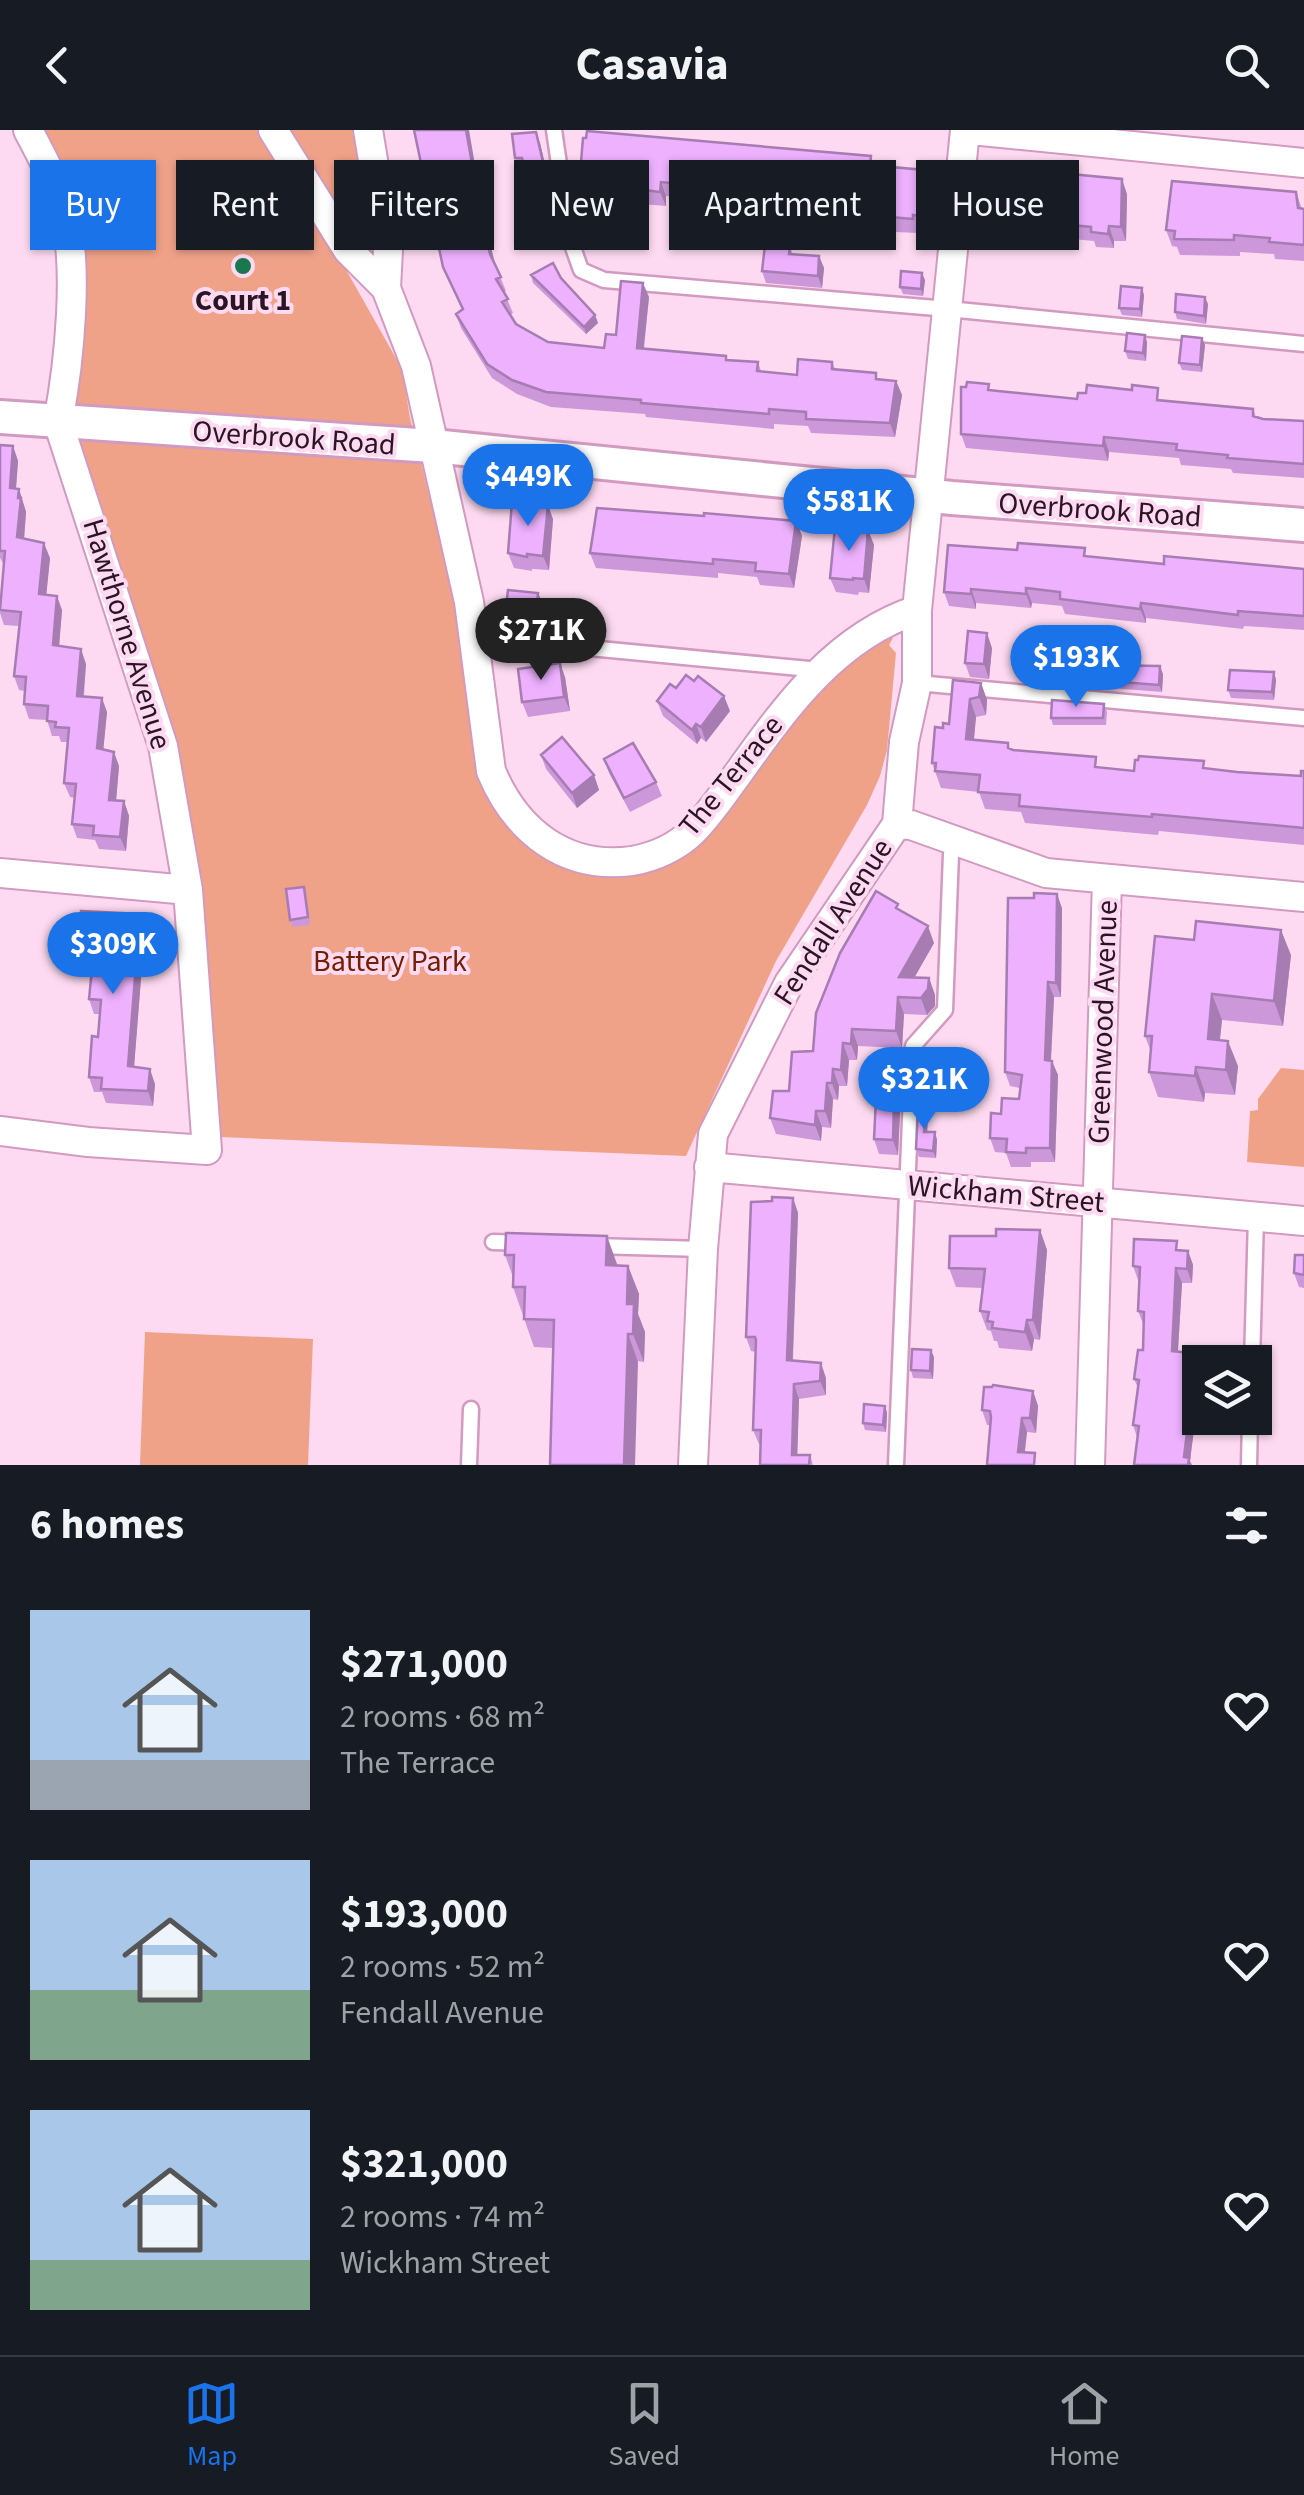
<!DOCTYPE html>
<html lang="en">
<head>
<meta charset="utf-8">
<style>
  :root { --surface:#171b24; --page:#242831; --text:#f1f3f6; --muted:#9ea1a6; --line:#363941; --accent:#1a73e8 }
  body { margin:0; font-family:"Source Sans 3",sans-serif; background:var(--page); color:var(--text); height:100vh; display:flex; flex-direction:column; font-size:38px; white-space:nowrap }
  * { box-sizing:border-box; margin:0 }
  p { font-size:32px; color:var(--muted) }
  .icon { flex:none; width:55px; height:55px; fill:none; stroke:currentColor; stroke-width:2; stroke-linecap:round; stroke-linejoin:round }
  .map { position:relative; height:1335px; overflow:hidden }
  .drawer { display:flex; flex-direction:column; background:var(--surface); flex:1 }
  .drawer>* { flex:none }
  .guide { position:absolute; left:30px; top:30px; width:1245px; height:90px; display:flex; gap:20px }
  .buttons { position:absolute; left:1182px; top:1215px; display:grid; gap:20px }
  .buttons a { display:grid; place-items:center; width:90px; height:90px; border-radius:0px; background:var(--surface); box-shadow:0 2px 8px #0004; font-size:50px }
  .price { position:absolute; translate:-50% -85px; padding:0 22px; border-radius:35px; background:var(--accent); color:#fff; font-size:32px; line-height:65px; filter:drop-shadow(0 2px 5px #0008) }
  .price::after { content:''; position:absolute; left:50%; top:60px; width:30px; height:22px; margin-left:-15px; background:inherit; clip-path:polygon(0 0,100% 0,50% 100%) }
  .price.active { background:#222; color:#fff }
  ul { padding:0; list-style:none }
  li { display:flex; align-items:center; gap:30px; height:250px; padding:0 30px }
  li span { display:grid; place-items:center; flex:none; width:280px; height:200px; border-radius:0px; color:#555 }
  li>.icon { margin-inline-start:auto }
  span .icon { width:120px; height:120px; fill:#fffc; stroke-width:1 }
  li b { font-size:42px }
  h2 { display:flex; justify-content:space-between; align-items:center; height:120px; padding:0 30px; font-size:42px }
  .tag { padding:0 35px; border-radius:0px; background:var(--surface); box-shadow:0 2px 8px #0004; font-size:35px; line-height:90px }
  .tag.active { background:var(--accent); color:#fff }
  header { display:flex; justify-content:space-between; align-items:center; height:130px; padding:0 30px; background:var(--surface); font-size:45px; font-weight:700 }
  .dock { display:flex; justify-content:space-around; align-items:center; height:140px; border-top:2px solid var(--line); background:var(--surface); font-size:28px; color:var(--muted) }
  .dock a { display:grid; justify-items:center; gap:5px }
  .dock .active { color:var(--accent) }
  .map>svg:first-child { display:block }
</style>
</head>
<body>
<header><svg class="icon" aria-label="back" viewBox="0 0 24 24"><path d="M15 5l-7 7 7 7"/></svg>Casavia<svg class="icon" aria-label="search" viewBox="0 0 24 24"><circle cx="10" cy="10" r="6"/><path d="M15 15l6 6"/></svg></header>
<div class="map">
<svg width="1304" height="1335" viewBox="0 0 1304 1335">
  <rect width="100%" height="100%" fill="#fddaf1"/>
  <path fill="#f0a289" d="M41 0H258L340 129 402 239 410 288 511 694 653 736C726 657 796 568 886 507L893 508 889 515 896 523 887 620 880 646 867 675 776 831 686 1026 220 1007 199 753 82 323 73 258 82 169Z
    M290 0H353L373 95 370 102 354 100Z
    M1281 938 1304 940V1037L1247 1032 1250 981 1258 980V969Z
    M145 1202 313 1209 308 1335H140Z"/>
  <g fill="none" stroke-linecap="round" stroke-linejoin="round">
    <g stroke="#d29ac0" stroke-width="19">
      <path id="service" d="M554 0 570 109 581 140 604 150 948 179 1304 214
        M474 507 820 540
        M917 553 1304 588
        M493 1112 522 1113
        M594 1116 703 1119
        M1252 1232 1256 1087
        M469 1335 471 1279
        M896 1335 913 916 945 880 951 724 958 712
        M1249 1335 1250 1288"/>
    </g>
    <g stroke="#d29ac0" stroke-width="32">
      <path id="minor" d="M273 0 348 120 386 158
        M368 0 388 120 386 158 416 236 469 472 491 641C516 701 565 740 632 731 654 727 677 717 693 701 711 683 725 661 740 641 787 575 837 506 917 480
        M971 0 1304 33
        M897 694 911 695 1046 743 1304 767
        M0 743 188 760
        M0 1001 88 1012 207 1020 188 760 163 616 58 292C69 234 80 134 63 77 55 50 41 25 28 0
        M709 1037 1304 1091
        M693 1335 703 1119 713 1004 789 853 897 694 904 612 917 553V480L965 0
        M1090 1335 1107 749"/>
    </g>
    <g stroke="#d29ac0" stroke-width="38">
      <path id="tertiary" d="M0 287 433 316 952 368 1304 395"/>
    </g>
    <use href="#service" stroke="#fff" stroke-width="14"/>
    <use href="#minor" stroke="#fff" stroke-width="28"/>
    <use href="#tertiary" stroke="#fff" stroke-width="32"/>
  </g>
  <path fill="#cc98da" d="M540 13 553 69 551 70 557 92 541 97 532 72 535 71 525 39H519L515 28Z
    M871 26 874 35 929 55 925 100H919L918 103 895 102 891 91 808 84 807 81 770 79 769 86 751 84 748 74 666 66V76L642 74 638 64 585 59 580 44Z
    M1296 62 1302 79H1304V131L1275 129 1274 124 1240 122V126L1180 125 1177 117 1172 116 1166 100Z
    M1127 64 1126 111H1114V118L1096 117 1094 111 996 102 994 96 988 95 983 81Z
    M484 87 494 132 506 161 504 162 513 183 510 185 516 194 548 212 604 218 649 167 644 219 728 230 758 232 761 241 797 245 832 232 835 239 879 250 896 251 902 265 895 307 811 303 808 296 774 294V299L646 287 645 284 551 277 517 264 492 248 461 198 456 184 462 180 443 137Z
    M790 118 793 124 819 126 824 138 822 158 766 153 762 141Z
    M531 145 561 148 595 185 598 193 586 204 533 153Z
    M925 150 923 166 903 164 900 157Z
    M1144 165 1142 187 1122 185 1119 178Z
    M1208 174 1206 194 1177 189 1175 182Z
    M1202 208 1205 215 1202 242 1182 240 1179 233Z
    M1147 212 1146 231 1128 229 1125 221Z
    M966 257 1077 269 1162 270 1253 279 1256 287 1263 289 1304 291V348L1233 343 1231 339 1181 335 1179 328 1109 322 1108 331 966 318 961 304Z
    M0 315 13 316 18 331 16 358 19 359 26 382 24 409 50 428 46 465 62 480 59 516 86 534 84 566 107 582 103 620 119 636 116 670 124 671 129 686 126 721 99 719 95 710 77 708 72 694 75 668 70 667 64 653 68 612H61L59 606H52L47 590 29 589 24 574 25 561 19 560 14 546 19 496 4 495 0 483 4 435 0 428Z
    M553 389 549 440 532 439V441L514 438 508 423Z
    M796 391 802 406 794 458 760 455 757 447 718 443V448L596 438 590 423Z
    M868 400 874 415 869 463 859 462 858 465 836 462 830 448Z
    M1088 427 1164 434 1304 439V500L1244 496 1243 499 1146 488V493L1065 484 1062 476 1032 473 1031 478 976 473V479L949 476 944 462Z
    M538 463 544 477 542 502 511 499 505 484Z
    M992 518 989 549 970 547 965 533Z
    M1094 530 1092 556 1070 555 1068 548Z
    M1274 542 1276 550 1274 570 1231 568 1228 560Z
    M1163 544 1162 562 1098 557 1095 550Z
    M565 547 570 581 528 587 522 572Z
    M981 553 987 570 986 585 976 587 974 610 1008 613 1010 619 1100 638 1134 641 1206 639 1301 646 1304 641V715L1159 701 1158 705 1025 693 1021 682 985 679 979 662 941 658 932 633 943 598 949 594Z
    M676 558 730 581 706 612 701 608 697 614 663 586 657 571Z
    M1104 574 1107 582 1106 595H1053L1051 588Z
    M541 625 594 645 599 660 577 678 546 639Z
    M604 629 656 652 662 666 630 682 609 643Z
    M304 757 306 764 310 795 293 797 290 790Z
    M1062 778 1061 867H1054L1051 931 1058 945 1055 1032H1031V1037H1011L1006 1023 995 1022 990 1008 1001 984 1019 969 1020 958 1010 956 1005 942Z
    M901 781 934 813 914 848H929L935 865V876L927 885 904 884 902 918 858 916 857 930H849L847 956H839L838 970 833 969 831 998 822 997 821 1011 776 1004 770 988Z
    M145 798 134 937 155 954 153 976 106 973 102 962H94L89 947 98 907 100 884H94L89 869 93 831 85 829 79 815Z
    M1155 806 1291 825 1283 896 1222 890 1220 910 1238 936 1235 965 1205 963 1204 972 1158 967 1149 942 1151 922 1145 906Z
    M894 968 900 983 898 1025 879 1024 874 1009Z
    M926 976 928 984 927 1002H935L937 1010 936 1028 919 1027 916 1019Z
    M793 1068 798 1083 793 1231 826 1248V1265L799 1269 797 1325H810L813 1335H760L761 1314H759L753 1300 755 1222 751 1221 746 1207 772 1071Z
    M1040 1100 1047 1120 1040 1210 1034 1209 1032 1221 999 1218 997 1211H994L991 1201 987 1200 980 1181 983 1158 956 1157 949 1138 996 1106Z
    M1180 1120 1188 1121 1193 1135 1192 1153H1182L1178 1221 1200 1232V1288H1237L1238 1292 1195 1291 1190 1331 1137 1307 1133 1295 1138 1258 1134 1249 1143 1220 1144 1196 1138 1181 1140 1151 1138 1150 1133 1136Z
    M505 1125 628 1136 639 1164 638 1184 645 1202 644 1232 553 1218 534 1217 513 1157V1147Z
    M1304 1125V1158L1299 1157 1294 1143Z
    M934 1227 933 1249 913 1248 911 1240Z
    M1033 1261 1038 1276 1036 1303 1027 1302 1025 1322 1039 1335 991 1295H987L982 1280Z
    M885 1276 887 1283 886 1302 865 1300 863 1293Z"/>
  <path fill="#a67cb2" d="M466 0H469L484 87 496 138 490 124 479 73Z
    M536 2 540 13 553 69 549 58Z
    M924 40 929 55 925 100 920 86Z
    M1122 49 1127 64 1126 111 1121 97Z
    M661 52 666 66V76L660 62Z
    M765 64 770 79 769 86 764 71Z
    M1109 96 1114 111V118L1108 104Z
    M819 126 824 138 822 158 818 146Z
    M922 143 925 150 923 166 921 159Z
    M643 153 649 167 642 232 637 218Z
    M1142 158 1144 165 1142 187 1140 179Z
    M1205 167 1208 174 1206 194 1204 186Z
    M595 185 598 193 586 204 584 197Z
    M1145 205 1147 212 1146 231 1143 223Z
    M1202 208 1205 215 1202 242 1200 235Z
    M896 251 902 265 895 307 890 293Z
    M1104 307 1109 322 1108 331 1103 316Z
    M13 316 18 331 15 372 10 358Z
    M19 359 26 382 23 422 17 407Z
    M548 375 553 389 549 440 543 426Z
    M796 391 802 406 794 458 789 444Z
    M868 400 874 415 869 463 864 449Z
    M44 413 50 428 45 478 39 464Z
    M1026 458 1032 473 1031 478 1026 464Z
    M971 459 976 473V479L971 464Z
    M538 463 544 477 542 502 536 487Z
    M57 466 62 480 58 529 53 515Z
    M1141 473 1146 488V493L1140 479Z
    M987 503 992 518 989 549 984 534Z
    M81 519 86 534 82 580 77 566Z
    M1091 523 1094 530 1092 556 1089 548Z
    M560 533 565 547 570 581 564 567Z
    M1160 536 1163 544 1162 562 1159 555Z
    M1274 542 1276 550 1274 570 1272 562Z
    M981 553 987 570 986 585 979 567Z
    M724 566 730 581 706 612 701 597Z
    M102 568 107 582 102 633 97 618Z
    M970 569 976 587 972 627 966 609Z
    M696 594 701 608 697 614 692 600Z
    M114 622 119 636 115 684 109 670Z
    M594 645 599 660 577 678 572 663Z
    M124 671 129 686 126 721 120 707Z
    M1057 764 1062 778 1061 867 1056 853Z
    M140 784 145 798 133 950 128 936Z
    M928 796 934 813 905 864 899 847Z
    M1281 800 1291 825 1283 896 1274 871Z
    M929 848 935 865V876L927 885 921 868Z
    M1048 852 1054 867 1050 945 1045 930Z
    M1212 864 1222 890 1217 934 1208 909Z
    M898 867 904 884 902 918 896 901Z
    M852 899 858 916 857 930 851 914Z
    M1228 911 1238 936 1235 965 1226 940Z
    M843 913 849 930 847 956 841 940Z
    M1052 931 1058 945 1055 1032 1050 1018Z
    M1196 937 1205 963 1204 972 1195 946Z
    M150 939 155 954 153 976 148 961Z
    M833 939 839 956 838 970 832 953Z
    M827 953 833 969 831 998 825 981Z
    M894 968 900 983 898 1025 893 1010Z
    M926 976 928 984 927 1009 924 1002Z
    M816 981 822 997 821 1011 815 995Z
    M935 1002 937 1010 936 1028 933 1021Z
    M793 1068 798 1083 792 1245 787 1230Z
    M1040 1100 1047 1120 1040 1210 1033 1190Z
    M607 1106 617 1134 616 1163 606 1135Z
    M1188 1121 1193 1135 1192 1153 1187 1139Z
    M628 1136 639 1164 638 1184 645 1202 644 1232 633 1204 627 1174Z
    M1176 1138 1182 1153 1177 1235 1172 1221Z
    M1027 1190 1034 1209 1032 1221 1025 1202Z
    M628 1204 638 1232 635 1335H624Z
    M931 1220 934 1227 933 1249 930 1241Z
    M821 1233 826 1248V1265L820 1251Z
    M794 1254 799 1269 797 1335 792 1325Z
    M1033 1261 1038 1276 1036 1303 1030 1288Z
    M885 1276 887 1283 886 1302 883 1295Z
    M1190 1277 1195 1291 1190 1331 1192 1335H1186L1184 1327Z
    M1022 1288 1027 1302 1023 1335 1018 1322Z"/>
  <path fill="#edb1fe" stroke="#a67cb2" stroke-width="2.5" d="M414 0H466L479 73 490 124 501 147 496 149 508 169 502 172 516 194 548 212 604 218 606 204 616 205 621 151 643 153 637 218 726 226V230L758 232 757 241 797 245 798 229 832 232V239L876 243V249L896 251 890 293 806 289V282L769 279V284L641 273V270L546 262 512 250 487 234 456 184 463 179 443 137Z
    M587 1 871 26 870 35 924 40 920 86 913 85V89L890 87 891 77 803 69 802 67 765 64 764 71 746 70 747 60 661 52 660 62 637 59 638 49 580 44 583 8H586Z
    M536 2 549 58 532 63 522 28H515L512 4Z
    M988 36 1122 49 1121 97 1109 96 1108 104 1091 102V97L991 87V82L983 81Z
    M1172 51 1296 62 1298 78 1304 79V115L1269 112 1270 108 1234 105V110L1174 109 1175 101 1166 100Z
    M549 66 554 84 538 90 532 72Z
    M765 115 790 118 789 124 819 126 818 146 762 141Z
    M553 133 561 148 595 185 584 197 531 145Z
    M901 141 922 143 921 159 900 157Z
    M1121 156 1142 158 1140 179 1119 178Z
    M1176 164 1205 167 1204 186 1175 182Z
    M1127 203 1145 205 1143 223 1125 221Z
    M1182 206 1202 208 1200 235 1179 233Z
    M967 252 989 254 988 260 998 261 1077 269 1078 263H1086L1087 255 1132 260V255L1158 258 1157 270 1253 279V286L1263 289 1304 291V334L1227 328 1228 325 1176 320 1177 314 1104 307 1103 316 961 304V257H966Z
    M0 315 13 316 10 358 19 359 18 368H21L17 407 44 413 39 464 57 466 53 515 81 519 77 566 102 568 97 618 114 622 109 670 124 671 120 707 93 705 94 696 72 694 76 654 64 653 69 598 55 597 56 592 47 591 48 576 24 574 26 547 14 546 21 482 0 480 5 421H0Z
    M512 372 548 375 543 426 527 424V427L508 423Z
    M597 378 704 386V383L796 391 789 444 755 441 756 433 713 429V434L590 423Z
    M835 397 868 400 864 449 853 448V450L830 448Z
    M1018 413 1085 418 1084 426 1164 434V426L1304 439V486L1238 481V485L1141 473 1140 479 1060 469V462L1026 458V464L971 459V464L944 462 948 415 1017 420Z
    M508 460 538 463 536 487 505 484Z
    M968 501 987 503 984 534 965 533Z
    M1070 521 1091 523 1089 548H1068Z
    M560 533 564 567 522 572 518 539Z
    M1096 535 1160 536 1159 555 1095 550Z
    M1230 540 1274 542 1272 562 1228 560Z
    M686 545 694 551 698 546 724 566 701 597 696 594 692 600 657 571 670 554 676 558Z
    M953 550 981 553 979 567 970 569 966 609 1008 613V618L1013 620 1096 627 1095 637 1134 641 1135 630H1138L1139 626 1204 631 1203 638 1237 642 1301 646V641H1304V698L1152 684V687L1019 676 1020 665 978 662 980 645 935 641 936 633H932L935 597 943 598V593L949 594Z
    M1052 570 1104 574 1103 588H1051Z
    M562 607 594 645 572 663 541 625Z
    M633 613 656 652 624 668 604 629Z
    M304 757 308 787 290 790 286 759Z
    M876 761 898 774 896 778 928 796 899 847 929 848 928 859 921 868 898 867 896 901 852 899 851 914 843 913 841 940 833 939 832 953H827L825 981H816L815 995 770 988 773 961H789L792 922 813 921 816 883 840 823Z
    M1034 763 1057 764 1056 853 1048 852 1045 930 1052 931 1050 1018H1026V1023L1006 1022 1007 1009 990 1008 991 983 1001 984 1002 968 1019 969 1022 945 1005 942 1008 768H1034Z
    M81 781 140 784 128 936 150 939 148 961 101 959 102 948 89 947 92 906 98 907 101 870 89 869 94 818 79 815Z
    M1196 791 1281 800 1274 871 1212 864 1208 909 1228 911 1226 940 1196 937 1195 946 1149 942 1152 906H1145L1155 806 1194 810Z
    M876 968H894L893 1010 874 1009Z
    M918 976H926L924 1002H935L933 1021 916 1019Z
    M772 1067 793 1068 787 1230 821 1233 820 1251 794 1254 792 1325H810L809 1335H760L761 1300H753L756 1210 755 1207H746L751 1072 772 1071Z
    M996 1099 1040 1100 1033 1190H1027L1025 1202 992 1198 993 1192 987 1191 989 1182 980 1181 985 1139 949 1138 950 1106H996Z
    M506 1103 607 1106 606 1135 628 1136 627 1174H634L633 1204H628L624 1335H550L554 1190 524 1189 525 1157H513L514 1125H505Z
    M1134 1109 1177 1111 1176 1120 1188 1121 1187 1139 1176 1138 1172 1221 1203 1224 1202 1232H1200V1277H1190L1184 1327 1189 1328 1188 1335H1134L1139 1296 1133 1295 1139 1250 1134 1249 1138 1220H1143L1144 1182 1138 1181 1140 1137 1133 1136Z
    M1295 1125H1304V1145L1294 1143Z
    M912 1219 931 1220 930 1241 911 1240Z
    M993 1255 1033 1261 1030 1288H1022L1018 1322 1035 1323 1034 1335H987L991 1287 990 1281 982 1280 984 1257H992Z
    M864 1274 885 1276 883 1295 863 1293Z"/>
  <circle fill="#1a784e" stroke="#fddaf1" stroke-width="4" cx="243" cy="136" r="10"/>
  <g text-anchor="middle" dominant-baseline="central" stroke-width="8" stroke-linejoin="round" paint-order="stroke">
    <g font-size="30" font-weight="bold" fill="#2a1524" stroke="#fddaf1">
      <text x="243" y="170">Court 1</text>
    </g>
    <g font-size="30" fill="#2a1524" stroke="#fddaf1">
      <text transform="translate(294 308) rotate(4)">Overbrook Road</text>
      <text transform="translate(1100 380) rotate(4)">Overbrook Road</text>
      <text transform="translate(127 504) rotate(73)">Hawthorne Avenue</text>
      <text transform="translate(731 646) rotate(-51)">The Terrace</text>
      <text transform="translate(833 792) rotate(-57)">Fendall Avenue</text>
      <text transform="translate(1103 892) rotate(-88)">Greenwood Avenue</text>
      <text transform="translate(1006 1064) rotate(5)">Wickham Street</text>
    </g>
    <g font-size="30" fill="#722000" stroke="#fddaf1">
      <text x="390" y="831">Battery Park</text>
    </g>
  </g>
</svg>
<div class="buttons">
<a><svg class="icon" aria-label="layers" viewBox="0 0 24 24"><path d="M12 4l9 5-9 5-9-5zM3 14l9 5 9-5"/></svg></a>
</div>
<b class="price" style="left:528px;top:399px">$449K</b>
<b class="price" style="left:849px;top:424px">$581K</b>
<b class="price active" style="left:541px;top:553px">$271K</b>
<b class="price" style="left:1076px;top:580px">$193K</b>
<b class="price" style="left:113px;top:867px">$309K</b>
<b class="price" style="left:924px;top:1002px">$321K</b>
<div class="guide">
<a class="tag active">Buy</a>
<a class="tag">Rent</a>
<a class="tag">Filters</a>
<a class="tag">New</a>
<a class="tag">Apartment</a>
<a class="tag">House</a>
</div>
</div>
<section class="drawer">
<h2>6 homes<svg class="icon" aria-label="filters" viewBox="0 0 24 24"><path d="M4 7h16M4 17h16"/><circle cx="9" cy="7" r="2"/><circle cx="15" cy="17" r="2"/></svg></h2>
<ul>
<li><span style="background:linear-gradient(#a9c7e8 75%,#9aa5b1 0)"><svg class="icon" aria-label="home" viewBox="0 0 24 24"><path d="M3 11l9-7 9 7M6 9v11h12V9"/></svg></span><div><b>$271,000</b><p>2 rooms · 68 m²</p><p>The Terrace</p></div><svg class="icon" aria-label="heart" viewBox="0 0 24 24"><path d="M12 20l-8-8c-3-5 5-10 8-4 3-6 11-1 8 4z"/></svg></li>
<li><span style="background:linear-gradient(#a9c7e8 65%,#7fa58c 0)"><svg class="icon" aria-label="home" viewBox="0 0 24 24"><path d="M3 11l9-7 9 7M6 9v11h12V9"/></svg></span><div><b>$193,000</b><p>2 rooms · 52 m²</p><p>Fendall Avenue</p></div><svg class="icon" aria-label="heart" viewBox="0 0 24 24"><path d="M12 20l-8-8c-3-5 5-10 8-4 3-6 11-1 8 4z"/></svg></li>
<li><span style="background:linear-gradient(#a9c7e8 75%,#7fa58c 0)"><svg class="icon" aria-label="home" viewBox="0 0 24 24"><path d="M3 11l9-7 9 7M6 9v11h12V9"/></svg></span><div><b>$321,000</b><p>2 rooms · 74 m²</p><p>Wickham Street</p></div><svg class="icon" aria-label="heart" viewBox="0 0 24 24"><path d="M12 20l-8-8c-3-5 5-10 8-4 3-6 11-1 8 4z"/></svg></li>
</ul>
</section>
<nav class="dock">
<a class="active"><svg class="icon" aria-label="map" viewBox="0 0 24 24"><path d="M3 6l6-2 6 2 6-2v14l-6 2-6-2-6 2zM9 4v14M15 6v14"/></svg>Map</a>
<a><svg class="icon" aria-label="saved" viewBox="0 0 24 24"><path d="M7 4h10v16l-5-4-5 4z"/></svg>Saved</a>
<a><svg class="icon" aria-label="home" viewBox="0 0 24 24"><path d="M3 11l9-7 9 7M6 9v11h12V9"/></svg>Home</a>
</nav>
</body>
</html>
